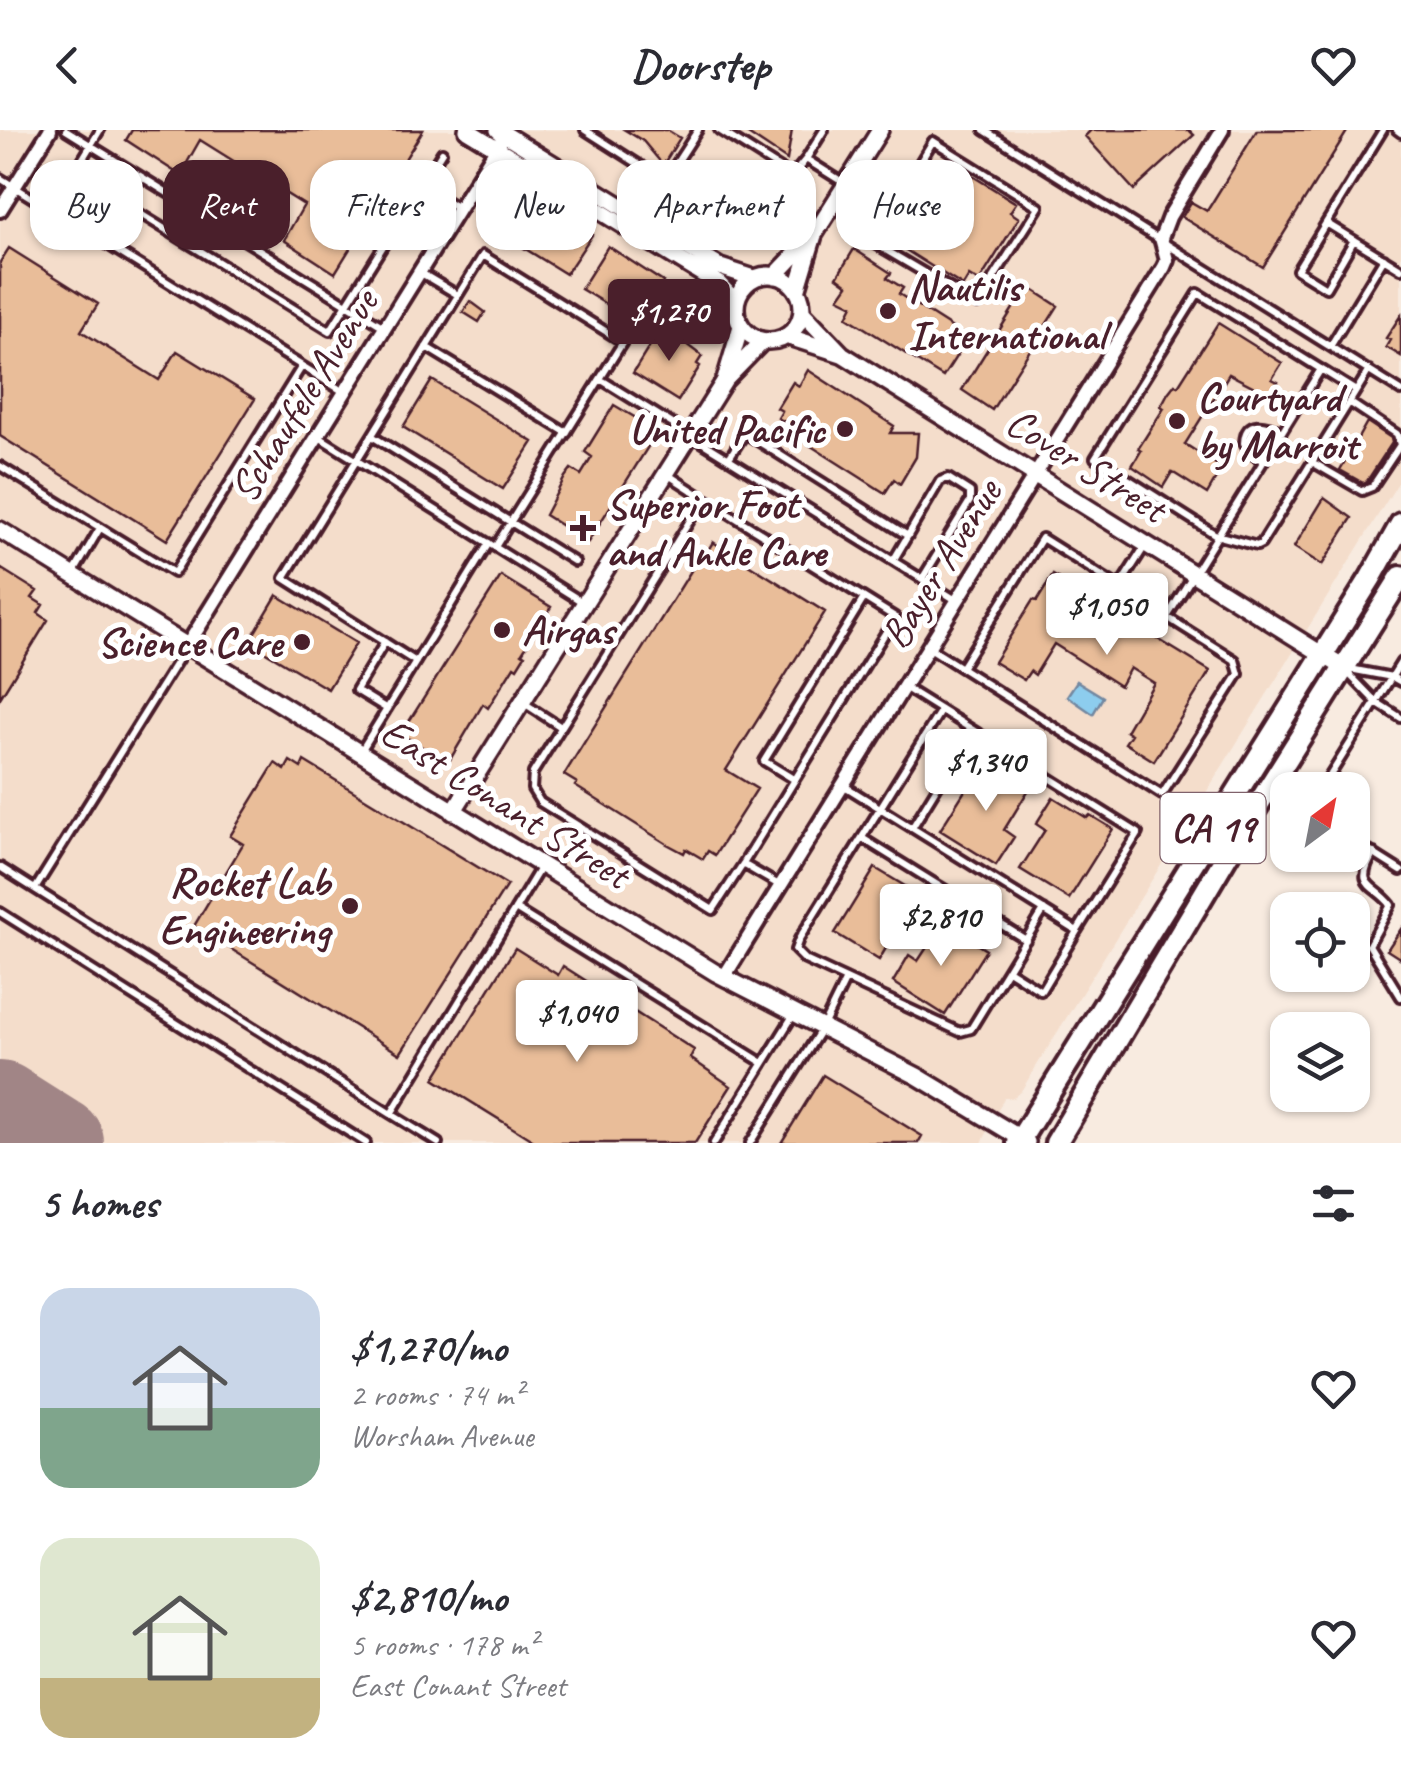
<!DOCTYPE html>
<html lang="en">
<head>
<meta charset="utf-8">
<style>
  :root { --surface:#fff; --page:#f7f7f7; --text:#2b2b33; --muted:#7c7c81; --accent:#4a1f2b }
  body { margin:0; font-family:Caveat,sans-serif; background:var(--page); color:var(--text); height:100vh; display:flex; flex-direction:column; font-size:38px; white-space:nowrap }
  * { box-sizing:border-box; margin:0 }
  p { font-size:32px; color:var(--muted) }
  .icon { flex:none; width:55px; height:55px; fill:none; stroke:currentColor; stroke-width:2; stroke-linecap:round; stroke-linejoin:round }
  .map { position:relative; height:1013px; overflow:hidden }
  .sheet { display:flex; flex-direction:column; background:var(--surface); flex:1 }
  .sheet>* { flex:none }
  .guide { position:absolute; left:30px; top:30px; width:1342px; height:90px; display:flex; gap:20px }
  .needle { width:65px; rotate:32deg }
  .fabs { position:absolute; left:1270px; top:642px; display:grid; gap:20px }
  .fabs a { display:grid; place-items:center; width:100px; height:100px; border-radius:20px; background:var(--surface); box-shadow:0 2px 8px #0004; font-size:50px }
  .price { position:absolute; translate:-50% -85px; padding:0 22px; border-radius:10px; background:#fff; color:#222; font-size:32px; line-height:65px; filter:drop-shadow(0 2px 5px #0008) }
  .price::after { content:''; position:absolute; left:50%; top:60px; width:30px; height:22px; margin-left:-15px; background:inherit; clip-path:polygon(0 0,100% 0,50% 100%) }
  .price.selected { background:var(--accent); color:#fff }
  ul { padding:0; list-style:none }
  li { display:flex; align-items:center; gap:30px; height:250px; padding:0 40px }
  li span { display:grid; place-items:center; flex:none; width:280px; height:200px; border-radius:30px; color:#555 }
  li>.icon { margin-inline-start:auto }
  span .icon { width:120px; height:120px; fill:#fffc; stroke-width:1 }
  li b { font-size:42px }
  h2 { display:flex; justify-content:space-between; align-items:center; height:120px; padding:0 40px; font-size:42px }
  .tag { padding:0 35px; border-radius:30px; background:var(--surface); box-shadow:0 2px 8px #0004; font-size:35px; line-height:90px }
  .tag.selected { background:var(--accent); color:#fff }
  header { display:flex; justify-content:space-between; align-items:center; height:130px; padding:0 40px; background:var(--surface); font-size:45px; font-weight:600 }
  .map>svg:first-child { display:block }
</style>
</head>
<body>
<header><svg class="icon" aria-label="back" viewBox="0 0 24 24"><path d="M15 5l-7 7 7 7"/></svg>Doorstep<svg class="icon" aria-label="heart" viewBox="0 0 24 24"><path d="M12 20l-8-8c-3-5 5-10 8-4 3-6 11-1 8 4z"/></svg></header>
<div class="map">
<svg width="1401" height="1013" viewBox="0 0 1401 1013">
  <rect width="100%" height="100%" fill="#f8ebe0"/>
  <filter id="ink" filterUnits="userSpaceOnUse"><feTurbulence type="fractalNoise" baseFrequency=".01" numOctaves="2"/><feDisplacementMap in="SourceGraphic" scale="20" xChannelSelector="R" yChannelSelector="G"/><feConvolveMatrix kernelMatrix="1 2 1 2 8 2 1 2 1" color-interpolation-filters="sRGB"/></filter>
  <g filter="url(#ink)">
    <path fill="#f4ddcb" d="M0 0H1401V348L1021 961 1013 968H1004L982 1013H0Z"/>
    <path fill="#8dcdee" stroke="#7287a0" stroke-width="2.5" d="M1077 551 1103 567 1093 584 1067 566Z"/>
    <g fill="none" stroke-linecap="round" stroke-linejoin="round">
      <path stroke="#a18586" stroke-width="88" d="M0 975 60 1013"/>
    </g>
    <path fill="#e9bd99" stroke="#4a1f2b" stroke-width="2.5" d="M132 0H423L335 143 284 110 304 75 200 10 180 45 126 10Z
      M625 0H667L680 8 663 35 643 11Z
      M742 0H792L787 30Z
      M1091 0H1189L1194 5 1134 60 1085 6Z
      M1257 0H1348L1263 137 1182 87 1191 72 1207 81Z
      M950 32 1016 73 1010 82 1019 88 979 152 969 146 963 156 893 112 899 103 891 97 932 34 944 41Z
      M528 65 592 105 566 144 503 105Z
      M608 116 663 152 639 194 581 159Z
      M9 118 98 174 81 201 159 250 177 221 255 269 167 410 0 306V132Z
      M854 119 891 143 887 148 903 158 899 164 968 208 943 247 847 187 853 175 839 168 848 155 837 147Z
      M1027 156 1058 176 992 280 962 260Z
      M470 171 485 182 479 192 463 182Z
      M1401 185V226L1386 217 1390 210 1386 208Z
      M1218 193 1282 233 1272 249 1278 252 1270 265 1229 244 1185 314 1222 338 1207 364 1172 342 1163 357 1132 336 1141 321 1138 319 1164 278 1161 276 1168 263 1175 254 1178 256Z
      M662 196 702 226 697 234 700 236 678 271 633 243Z
      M808 240 894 296 890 303H918L916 327 900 354 894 349 885 363 800 309 804 303 778 288 782 281 777 278 793 252 799 256Z
      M432 250 533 312 503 359 403 297Z
      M614 275 658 301 588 412 545 385 565 347 571 339 581 345 592 327 585 322Z
      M1367 292 1391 308 1392 313 1367 351 1363 353 1340 340Z
      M1324 368 1352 388 1322 435 1294 417Z
      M713 412 825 482 726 640 757 659 715 725 708 721 703 729 686 719 684 723 667 714 575 656 577 653 564 645 702 423 705 425Z
      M0 438 37 461 32 468 43 475 38 483 48 490 0 568Z
      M1053 445 1210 541 1154 631 1125 613 1131 604 1126 601 1154 553 1130 538 1120 556 1054 514 1035 545 1030 541 1024 550 994 532 1033 470 1037 471Z
      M501 446 551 477 522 523 525 525 517 538 514 536 488 578 483 574 448 633 401 604Z
      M277 465 356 513 328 559 249 512Z
      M290 631 301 638 304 631 507 755 400 924 194 796 243 714 230 706 275 633 285 640Z
      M983 632 1028 661 1004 700 1014 707 996 735 940 700Z
      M1053 667 1087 688 1090 685 1113 699 1069 769 1020 739 1045 700 1036 694Z
      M875 738 928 770 912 797 902 791 879 830 835 803Z
      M943 793 986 820 945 885 893 852 909 825 918 831Z
      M1401 799V829L1387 820Z
      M515 818 558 845 563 836 694 920 690 928 731 956 695 1013H537L434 949Z
      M823 945 922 1006 918 1013H781Z"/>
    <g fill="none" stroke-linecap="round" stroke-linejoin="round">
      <g stroke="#4a1f2b" stroke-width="14">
        <path id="service" d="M66 0 384 197
          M100 0 74 43 330 201 442 22
          M585 0 665 51 698 0
          M719 0 792 46 806 29 890 82 872 112 977 174 1039 77 933 11 890 82
          M984 0 1401 261
          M1397 0 1401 3
          M806 29 824 0
          M0 48 344 262
          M421 56 458 78
          M1326 93 1401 139
          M1354 110 1326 158 1297 140 1383 0
          M421 143 458 165
          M1331 215 1384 128
          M426 217 567 303
          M600 249 956 470
          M1356 261 1198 163 1095 328 1216 405 1257 416 1261 414 1363 250 1369 240
          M372 306 575 432
          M319 307 584 473
          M729 328 745 303 908 406
          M1263 331 1249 322 1244 313C1245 288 1266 293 1282 302
          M1312 332 1362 361 1372 357 1400 315 1397 304 1349 272
          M0 336 174 443 302 236
          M667 344 704 368
          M893 431 940 351 948 348 970 362V371L922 449
          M73 444 100 398
          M1119 457 1145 416
          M1119 458 1118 465 1124 471
          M1156 491 1167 487 1321 239
          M385 512 356 560 387 579
          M928 517 1162 665 1239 544 1235 530 1042 408 961 538
          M416 532 284 448 483 125 623 212 495 417
          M1350 539 1392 547 1401 552
          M1348 543 1376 572 1401 588
          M524 573 561 597
          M941 580 799 809 795 820 805 830 960 902 971 899 1044 780
          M361 621 489 413
          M795 650 764 631 864 468
          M843 655 1077 801 1138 703 904 557
          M1321 660 1401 532
          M912 698 972 600
          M862 708 1026 810
          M1352 710 1401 741
          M1374 723C1353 758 1374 753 1391 775L1369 815 1401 867
          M743 734 895 487 704 368 533 643 532 659 540 672 713 780 743 734 779 755
          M0 737 391 984 540 738
          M35 759 186 517
          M515 779 763 933
          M0 782 366 1013
          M1008 840 1041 861 1077 801
          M391 984 438 1013
          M714 1013 794 884
          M750 1013 822 898 846 849"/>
      </g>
      <g stroke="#4a1f2b" stroke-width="20">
        <path id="minor" d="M0 80 50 0
          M187 516 501 11
          M724 847 1164 137 1167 130 1161 108 1169 87 1222 0"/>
      </g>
      <g stroke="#4a1f2b" stroke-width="22">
        <path id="tertiary" d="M467 0 719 154 736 172
          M498 0 720 137 754 148
          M736 178a33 33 0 1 1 66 0a33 33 0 1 1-66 0Z
          M775 146 814 105 880 0
          M797 161 814 105
          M802 182 842 224
          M786 206 842 224 1344 538
          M725 250 741 196
          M0 400 716 843 917 946 1027 1012
          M453 682 725 250 763 211"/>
      </g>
      <g stroke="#4a1f2b" stroke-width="28">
        <path id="primary" d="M1018 1013 1370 449 1401 394
          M1056 1013 1239 705 1401 447"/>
      </g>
      <use href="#service" stroke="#fff" stroke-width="6"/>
      <use href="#minor" stroke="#fff" stroke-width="12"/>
      <use href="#tertiary" stroke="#fff" stroke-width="15"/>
      <use href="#primary" stroke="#fff" stroke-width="20"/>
    </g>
  </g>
  <g fill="#4a1f2b" stroke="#fff" stroke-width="4">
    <circle cx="888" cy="181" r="10"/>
    <circle cx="1177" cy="291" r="10"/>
    <circle cx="845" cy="299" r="10"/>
    <path d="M578 383h10v10h10v10h-10v10h-10v-10h-10v-10h10z"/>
    <circle cx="502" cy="500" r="10"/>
    <circle cx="302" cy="512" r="10"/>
    <circle cx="350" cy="776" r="10"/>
  </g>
  <g text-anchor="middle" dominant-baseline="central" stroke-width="10" stroke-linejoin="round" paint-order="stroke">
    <rect fill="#fff" stroke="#80626b" stroke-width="2.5" x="1160.5" y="663" width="105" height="70" rx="8"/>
    <g font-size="40" font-weight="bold" fill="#4a1f2b">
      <text x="1213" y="698">CA 19</text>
    </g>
    <g font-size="42" font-weight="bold" fill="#4a1f2b" stroke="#fff" text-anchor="start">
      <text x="908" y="157">Nautilis<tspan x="908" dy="48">International</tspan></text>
      <text x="1197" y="267">Courtyard<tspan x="1197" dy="48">by Marroit</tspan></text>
      <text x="825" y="299" text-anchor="end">United Pacific</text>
      <text x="606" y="374">Superior Foot<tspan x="606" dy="48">and Ankle Care</tspan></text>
      <text x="522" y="500">Airgas</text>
      <text x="282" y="512" text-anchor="end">Science Care</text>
      <text x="330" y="752" text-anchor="end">Rocket Lab<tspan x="330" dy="48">Engineering</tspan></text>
    </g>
    <g font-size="42" fill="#4a1f2b" stroke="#fff">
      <text transform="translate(304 266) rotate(-58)">Schaufele Avenue</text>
      <text transform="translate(1086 335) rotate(32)">Cover Street</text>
      <text transform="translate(941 434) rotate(-58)">Bayer Avenue</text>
      <text transform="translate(505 673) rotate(32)">East Conant Street</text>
    </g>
  </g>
</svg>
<div class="fabs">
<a><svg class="needle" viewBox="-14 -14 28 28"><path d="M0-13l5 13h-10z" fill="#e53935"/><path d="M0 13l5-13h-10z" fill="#7c7c81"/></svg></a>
<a><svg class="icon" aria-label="locate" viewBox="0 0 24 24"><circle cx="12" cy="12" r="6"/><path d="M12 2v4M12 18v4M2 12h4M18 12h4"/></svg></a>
<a><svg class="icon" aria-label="layers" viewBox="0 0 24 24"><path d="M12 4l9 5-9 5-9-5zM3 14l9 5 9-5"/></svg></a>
</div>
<b class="price selected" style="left:669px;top:234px">$1,270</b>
<b class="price" style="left:1107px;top:528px">$1,050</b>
<b class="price" style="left:986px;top:684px">$1,340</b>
<b class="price" style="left:941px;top:839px">$2,810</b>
<b class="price" style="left:577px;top:935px">$1,040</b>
<div class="guide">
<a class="tag">Buy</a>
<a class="tag selected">Rent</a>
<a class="tag">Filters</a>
<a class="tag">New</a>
<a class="tag">Apartment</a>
<a class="tag">House</a>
</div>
</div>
<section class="sheet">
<h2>5 homes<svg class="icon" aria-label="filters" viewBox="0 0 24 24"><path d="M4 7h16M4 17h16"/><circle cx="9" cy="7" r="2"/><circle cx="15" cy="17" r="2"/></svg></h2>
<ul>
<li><span style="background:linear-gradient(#c9d6e8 60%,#7fa58c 0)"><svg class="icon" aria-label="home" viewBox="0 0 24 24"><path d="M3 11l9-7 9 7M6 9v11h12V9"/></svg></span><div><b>$1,270/mo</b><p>2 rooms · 74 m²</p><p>Worsham Avenue</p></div><svg class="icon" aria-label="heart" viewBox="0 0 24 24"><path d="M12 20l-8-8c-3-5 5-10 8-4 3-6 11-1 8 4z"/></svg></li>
<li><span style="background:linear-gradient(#dfe7d0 70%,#c2b280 0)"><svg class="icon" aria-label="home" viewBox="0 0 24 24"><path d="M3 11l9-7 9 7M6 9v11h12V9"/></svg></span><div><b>$2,810/mo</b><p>5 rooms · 178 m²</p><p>East Conant Street</p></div><svg class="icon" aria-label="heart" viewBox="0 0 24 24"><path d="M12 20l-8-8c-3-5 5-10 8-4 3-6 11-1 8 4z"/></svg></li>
</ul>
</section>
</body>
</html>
